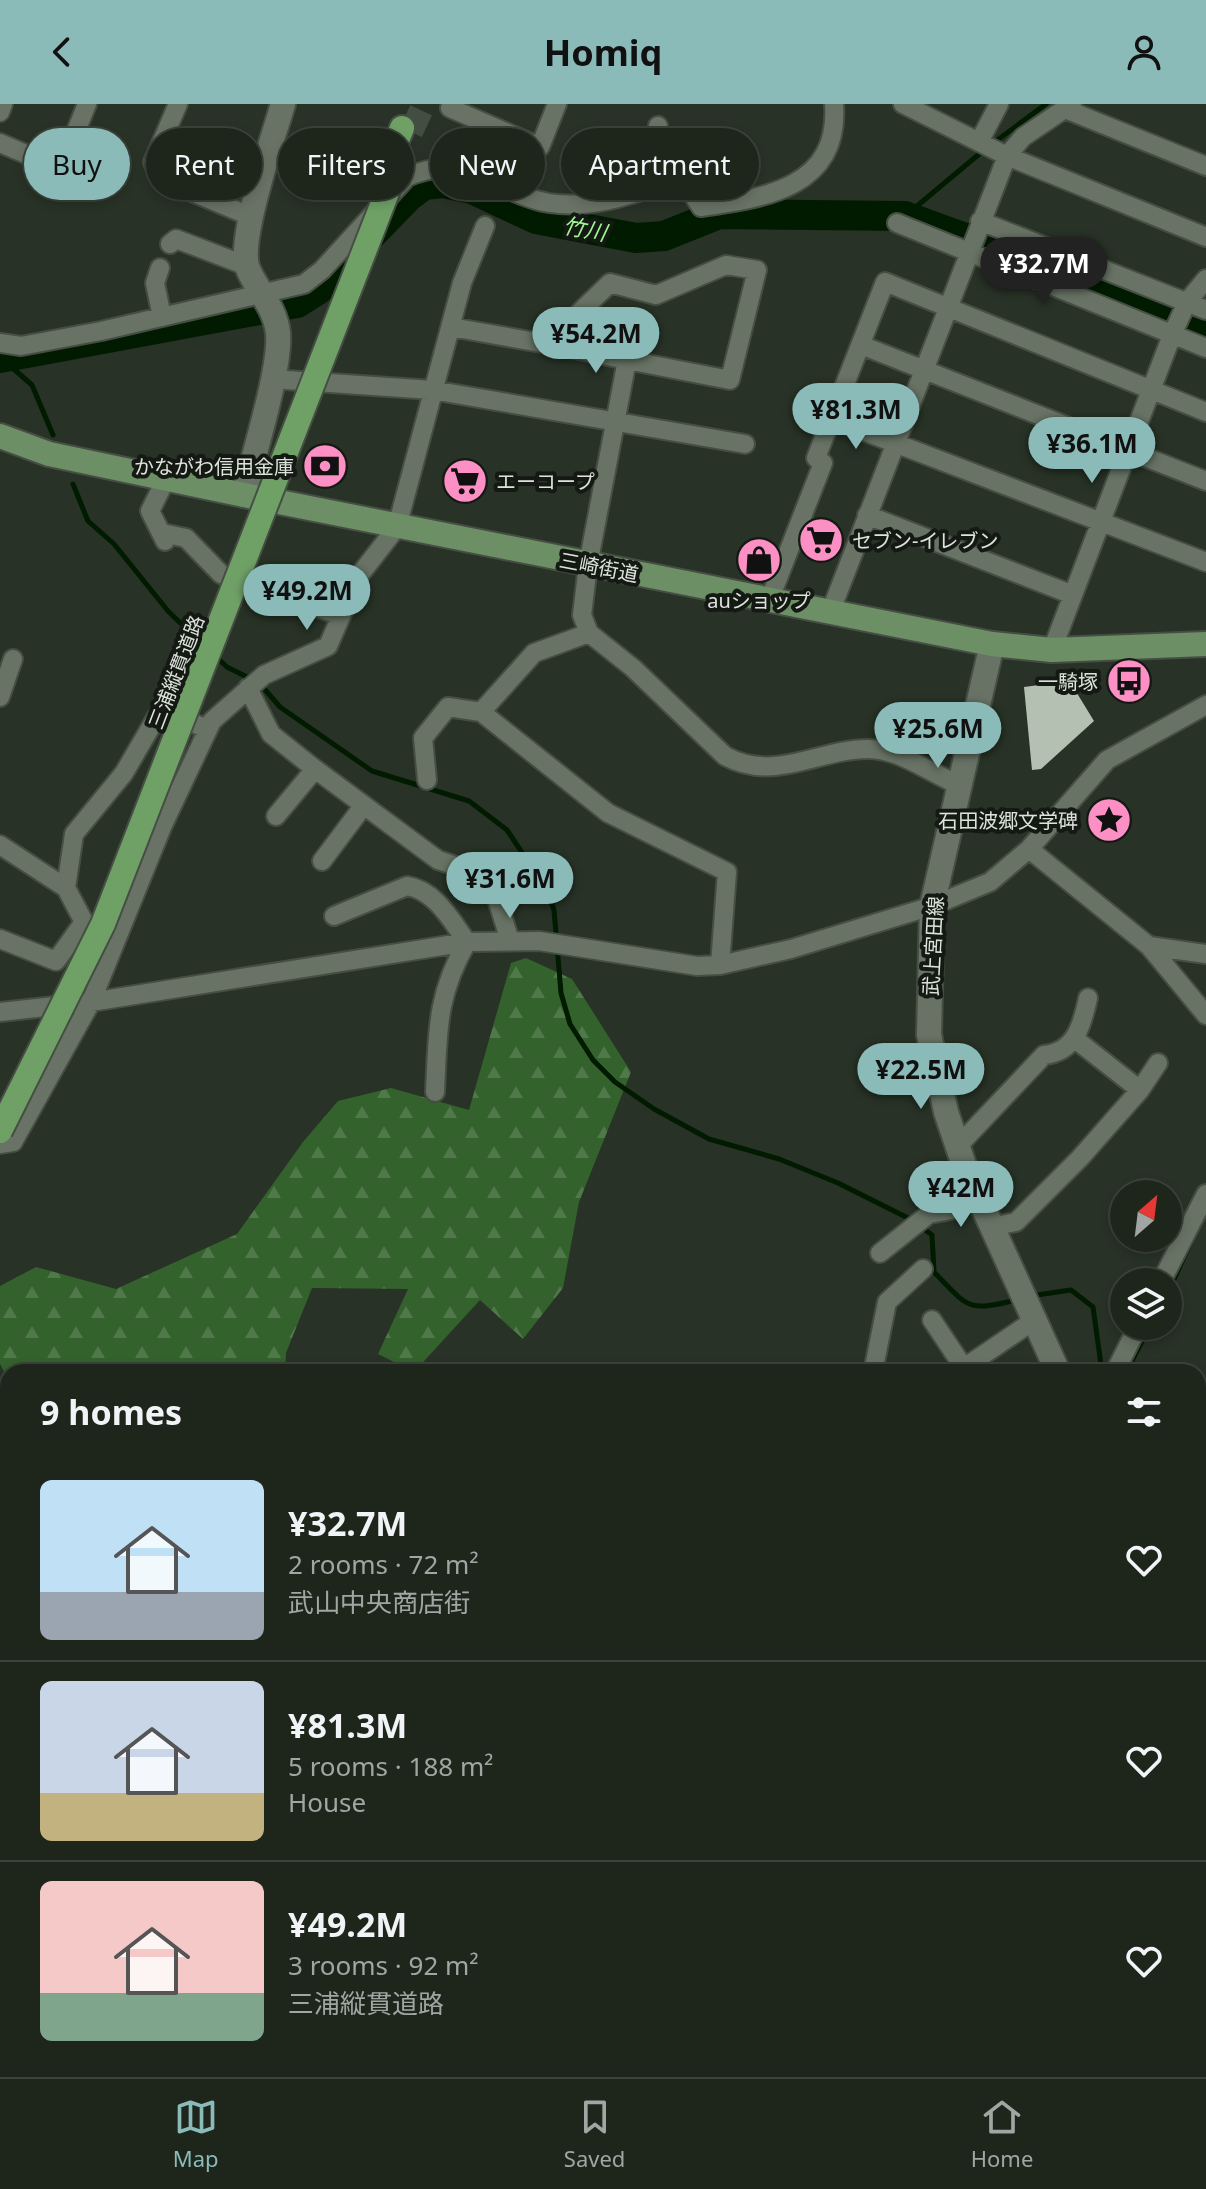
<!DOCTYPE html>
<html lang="en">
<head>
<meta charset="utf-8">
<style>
  :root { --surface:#1e261c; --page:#262e25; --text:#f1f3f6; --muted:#a1a5a3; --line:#3c433b; --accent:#8bbbb9 }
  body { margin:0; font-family:"Noto Sans","Noto Sans JP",sans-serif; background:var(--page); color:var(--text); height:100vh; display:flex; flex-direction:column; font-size:30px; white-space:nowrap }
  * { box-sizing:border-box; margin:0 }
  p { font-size:26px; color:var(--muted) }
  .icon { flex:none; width:44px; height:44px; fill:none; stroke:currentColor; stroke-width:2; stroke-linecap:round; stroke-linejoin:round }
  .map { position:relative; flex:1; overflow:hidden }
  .side { position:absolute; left:0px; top:1260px; width:1206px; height:714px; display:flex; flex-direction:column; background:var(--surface); border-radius:24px 24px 0 0; box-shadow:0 4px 12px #0003,0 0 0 2px var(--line) }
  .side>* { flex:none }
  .top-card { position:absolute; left:24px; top:24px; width:800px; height:72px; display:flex; gap:16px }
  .needle { width:52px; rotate:28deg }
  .controls { position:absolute; left:1110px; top:1076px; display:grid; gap:16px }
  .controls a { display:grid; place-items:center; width:72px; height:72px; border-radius:50%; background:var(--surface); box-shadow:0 4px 12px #0003,0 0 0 2px var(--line); font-size:40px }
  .price { position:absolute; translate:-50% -68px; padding:0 18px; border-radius:28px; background:var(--accent); color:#111; font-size:26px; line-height:52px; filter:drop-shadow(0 2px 4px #0008) }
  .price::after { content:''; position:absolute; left:50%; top:48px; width:24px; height:18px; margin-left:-12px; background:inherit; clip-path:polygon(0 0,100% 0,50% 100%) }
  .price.active { background:#222; color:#fff }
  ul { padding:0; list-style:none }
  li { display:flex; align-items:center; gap:24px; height:200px; padding:0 40px }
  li+li { border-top:2px solid var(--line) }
  li span { display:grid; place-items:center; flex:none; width:224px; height:160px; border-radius:12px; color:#555 }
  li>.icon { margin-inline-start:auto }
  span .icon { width:96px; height:96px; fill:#fffc; stroke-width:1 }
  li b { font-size:34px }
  h2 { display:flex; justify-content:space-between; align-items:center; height:96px; padding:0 40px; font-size:34px }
  .pill { padding:0 28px; border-radius:36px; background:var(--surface); box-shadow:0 4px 12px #0003,0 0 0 2px var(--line); font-size:28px; line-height:72px }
  .pill.active { background:var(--accent); color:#111 }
  header { display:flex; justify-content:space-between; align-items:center; height:104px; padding:0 40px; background:var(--accent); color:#111; font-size:36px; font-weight:700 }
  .menu { display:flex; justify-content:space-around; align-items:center; height:112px; border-top:2px solid var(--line); background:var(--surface); font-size:22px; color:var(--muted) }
  .menu a { display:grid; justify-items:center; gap:4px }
  .menu .active { color:var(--accent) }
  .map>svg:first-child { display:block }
</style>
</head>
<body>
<header><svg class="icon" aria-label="back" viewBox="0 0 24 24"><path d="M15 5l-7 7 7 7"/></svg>Homiq<svg class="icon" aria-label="person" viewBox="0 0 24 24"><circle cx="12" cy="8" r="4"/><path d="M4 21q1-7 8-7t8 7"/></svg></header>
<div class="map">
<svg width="1206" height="1973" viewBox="0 0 1206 1973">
  <defs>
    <pattern id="forest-firs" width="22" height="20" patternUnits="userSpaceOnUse" patternTransform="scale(2)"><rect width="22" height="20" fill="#33622c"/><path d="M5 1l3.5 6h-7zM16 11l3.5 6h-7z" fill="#50784a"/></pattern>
  </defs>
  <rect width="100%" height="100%" fill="#283226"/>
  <path fill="url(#forest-firs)" d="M526 854 572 875 631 968 579 1098 563 1184 523 1235 480 1196 414 1268 378 1250 408 1185 312 1184 286 1249 285 1268H8V1275L0 1260V1182L36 1163 116 1185 237 1130 303 1038 338 997 391 984 469 1006 511 859Z
    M0 1466H8V1572L0 1575Z
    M1206 1874V1919L1198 1920V1876Z"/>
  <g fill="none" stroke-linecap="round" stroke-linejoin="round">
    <path stroke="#001b00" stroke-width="5" d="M992 40 1046 0
      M905 112 984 46
      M1 254 32 281 53 331
      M73 380 88 417 114 440 168 507 204 542
      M214 551 227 563 253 576
      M261 581 280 603 372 667 469 697 507 726 546 785 554 806 561 889 570 920 593 956 615 978 654 1005 709 1035 779 1055 838 1079 912 1116
      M920 1122 932 1131 934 1168C969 1204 967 1208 1016 1196
      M1168 1188 1198 1123
      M1030 1192 1071 1186 1093 1203 1102 1268
      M1126 1268 1150 1222
      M1198 1538 1206 1555"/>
    <path stroke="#001b00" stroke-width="30" d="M0 254 297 199 319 185 408 93 424 81 443 79 472 85 536 115 636 134 664 132 719 110 905 112 1206 222"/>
  </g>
  <path fill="#b4c1b2" d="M1062 578 1063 582 1072 581 1094 617 1041 665 1032 666 1024 583Z
    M963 954 967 977 955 979 950 956Z"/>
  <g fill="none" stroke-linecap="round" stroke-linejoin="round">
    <path stroke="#434d41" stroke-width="24" stroke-dasharray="24 12" stroke-linecap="butt" d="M411 28 424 0"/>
    <g stroke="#464e44" stroke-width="22">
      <path id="street" d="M178 0 153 58 161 75 252 113
        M903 0 1007 52 1206 133
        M450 4 540 43 557 0
        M1065 5 1206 62
        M0 8 3 0
        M979 38 999 0
        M0 39 61 65 87 0
        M682 74 701 103C766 94 840 83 834 0
        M980 117 1206 206
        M897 119 1206 244
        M170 140 176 135 247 162
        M160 164 155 179 162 213
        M451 223 575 245 579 209 610 179 656 191 726 161 757 166 730 276 627 256 588 461 582 511 589 529 534 549 481 608 608 709 727 768 720 861
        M0 239 21 242 101 227 304 180 322 166 407 73C465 46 496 90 549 99 596 106 638 88 682 74L657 29 658 22
        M861 241 1206 377
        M575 245 627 256
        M272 275 432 286 745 340
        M832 315 1206 458
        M867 411 1073 491
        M162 429 186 434 221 470 339 511
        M165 437 150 407 166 375
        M769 497 823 359 816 354 885 178 1206 308
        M830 509 1007 52 1023 33 1072 0
        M589 529 633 564 725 652C775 679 818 645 868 645 900 645 930 669 959 681
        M1052 546 1172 231 1187 198 1206 175
        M248 584 271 630 315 665 438 756 483 771 493 782 510 837
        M0 593 13 555
        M427 676 423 634 448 603 481 608
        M276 712 315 665
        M0 741 66 784
        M1029 745 1149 842 1206 911
        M322 757 364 701
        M334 812 407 782C435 786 451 816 467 838 436 892 438 927 435 988
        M0 835 56 857 84 818
        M108 836 84 818 66 784 74 730 124 669 156 614 165 607 207 625
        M1149 842 1206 850
        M0 908 91 898 467 838 539 837 697 862 720 861 791 845 932 802 990 778 1029 745 1107 656 1206 601
        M1075 935 1140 986
        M0 1040 13 1038 91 898 162 723 212 617 264 571 328 542 358 473 397 423 462 179 485 122
        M957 1043 1044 951C1075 948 1082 922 1088 894
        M990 1123 1016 1118 1080 1054 1140 986 1158 959
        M880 1149 929 1110 951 1106 976 1092
        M1161 1178 1206 1090
        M932 1216 964 1264
        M873 1268 887 1198 923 1165
        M958 1268 1033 1217
        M1115 1268 1138 1222
        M1198 1731 1206 1730
        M676 1966 684 1973
        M459 1973 499 1966"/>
    </g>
    <g stroke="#464e44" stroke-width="28">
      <path id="secondary" d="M244 391C253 352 281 265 278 229 275 201 253 182 247 162 239 132 273 34 283 0
        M992 540 932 802 929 931 946 1008 964 1061 1058 1268
        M1198 1574 1206 1592"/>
    </g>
    <g stroke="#464e44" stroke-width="28">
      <path id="primary" d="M0 332 49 350 244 391 992 540 1052 546 1206 540"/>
    </g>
    <g stroke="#464e44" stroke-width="28">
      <path id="highway" d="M389 56 402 24"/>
    </g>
    <use href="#street" stroke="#687365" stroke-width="18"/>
    <use href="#secondary" stroke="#687365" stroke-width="24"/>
    <use href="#primary" stroke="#6c8f66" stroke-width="24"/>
    <use href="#highway" stroke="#6fa167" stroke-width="24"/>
    <g stroke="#464e44" stroke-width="28" stroke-linecap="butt">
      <path id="highway-bridge" d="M0 1027 103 820 398 60"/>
    </g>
    <use href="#highway-bridge" stroke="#6fa167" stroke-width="24"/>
  </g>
  <defs>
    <g id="bank-disc" transform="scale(2.3)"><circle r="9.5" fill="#fc8fc3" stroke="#141913"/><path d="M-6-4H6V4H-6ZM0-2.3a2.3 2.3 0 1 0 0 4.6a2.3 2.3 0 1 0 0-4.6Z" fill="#111"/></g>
    <g id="supermarket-disc" transform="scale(2.3)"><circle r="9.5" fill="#fc8fc3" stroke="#141913"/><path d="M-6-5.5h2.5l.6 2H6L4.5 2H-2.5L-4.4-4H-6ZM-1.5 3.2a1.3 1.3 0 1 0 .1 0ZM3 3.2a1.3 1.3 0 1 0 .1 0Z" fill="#111"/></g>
    <g id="shop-disc" transform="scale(2.3)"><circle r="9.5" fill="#fc8fc3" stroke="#141913"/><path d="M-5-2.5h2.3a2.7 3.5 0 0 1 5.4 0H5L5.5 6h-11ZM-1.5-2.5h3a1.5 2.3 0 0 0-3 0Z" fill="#111"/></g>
    <g id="bus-disc" transform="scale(2.3)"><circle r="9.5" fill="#fc8fc3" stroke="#141913"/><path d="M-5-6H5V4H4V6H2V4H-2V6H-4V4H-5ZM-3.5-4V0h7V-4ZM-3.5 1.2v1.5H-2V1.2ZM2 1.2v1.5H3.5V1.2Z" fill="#111"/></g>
    <g id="sight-disc" transform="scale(2.3)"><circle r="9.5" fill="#fc8fc3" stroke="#141913"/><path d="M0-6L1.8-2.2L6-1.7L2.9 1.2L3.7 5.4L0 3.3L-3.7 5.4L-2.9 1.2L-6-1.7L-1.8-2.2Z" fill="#111"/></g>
  </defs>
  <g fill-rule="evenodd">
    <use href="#bank-disc" x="325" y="362"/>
    <use href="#supermarket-disc" x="465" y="377"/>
    <use href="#supermarket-disc" x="821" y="436"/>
    <use href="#shop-disc" x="759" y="456"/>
    <use href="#bus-disc" x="1129" y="577"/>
    <use href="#sight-disc" x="1109" y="716"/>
  </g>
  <g text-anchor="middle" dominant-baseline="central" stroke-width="8" stroke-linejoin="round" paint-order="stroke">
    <g font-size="20" fill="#dce3db" stroke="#141913" text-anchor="end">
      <text x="294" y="362">かながわ信用金庫</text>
      <text x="496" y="377" text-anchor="start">エーコープ</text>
      <text x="852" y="436" text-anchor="start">セブン-イレブン</text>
      <text x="759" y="496" text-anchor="middle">auショップ</text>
      <text x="1098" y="577">一騎塚</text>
      <text x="1078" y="716">石田波郷文学碑</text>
    </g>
    <g font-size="20" fill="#dce3db" stroke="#141913">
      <text transform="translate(599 463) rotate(11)">三崎街道</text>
      <text transform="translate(176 568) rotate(-69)">三浦縦貫道路</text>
      <text transform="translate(933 842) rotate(-87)">武上宮田線</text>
    </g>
    <g font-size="22" font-style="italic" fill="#a0f693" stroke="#141913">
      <text transform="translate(585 124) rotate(11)">竹川</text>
    </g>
  </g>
</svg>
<div class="controls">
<a><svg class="needle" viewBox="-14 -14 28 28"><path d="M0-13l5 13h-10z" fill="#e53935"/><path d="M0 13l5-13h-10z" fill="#a1a5a3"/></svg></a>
<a><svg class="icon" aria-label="layers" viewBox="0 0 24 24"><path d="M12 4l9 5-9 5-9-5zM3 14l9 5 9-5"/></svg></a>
</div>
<b class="price active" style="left:1044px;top:201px">¥32.7M</b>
<b class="price" style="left:596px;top:271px">¥54.2M</b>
<b class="price" style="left:856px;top:347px">¥81.3M</b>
<b class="price" style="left:1092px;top:381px">¥36.1M</b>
<b class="price" style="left:307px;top:528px">¥49.2M</b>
<b class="price" style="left:938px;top:666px">¥25.6M</b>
<b class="price" style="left:510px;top:816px">¥31.6M</b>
<b class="price" style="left:921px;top:1007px">¥22.5M</b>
<b class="price" style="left:961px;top:1125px">¥42M</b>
<div class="top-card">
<a class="pill active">Buy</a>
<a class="pill">Rent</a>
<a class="pill">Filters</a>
<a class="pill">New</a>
<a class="pill">Apartment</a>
</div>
<section class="side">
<h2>9 homes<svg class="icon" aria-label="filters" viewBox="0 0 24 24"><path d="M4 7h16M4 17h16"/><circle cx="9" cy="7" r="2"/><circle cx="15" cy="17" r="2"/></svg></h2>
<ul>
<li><span style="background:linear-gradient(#bfe0f5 70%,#9aa5b1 0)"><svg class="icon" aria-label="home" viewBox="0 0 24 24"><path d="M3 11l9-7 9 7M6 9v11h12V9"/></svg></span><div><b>¥32.7M</b><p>2 rooms · 72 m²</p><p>武山中央商店街</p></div><svg class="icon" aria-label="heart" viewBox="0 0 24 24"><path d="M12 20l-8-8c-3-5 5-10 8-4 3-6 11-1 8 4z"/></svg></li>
<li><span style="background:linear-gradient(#c9d6e8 70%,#c2b280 0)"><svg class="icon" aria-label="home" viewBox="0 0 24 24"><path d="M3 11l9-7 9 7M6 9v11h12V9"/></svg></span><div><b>¥81.3M</b><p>5 rooms · 188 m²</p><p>House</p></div><svg class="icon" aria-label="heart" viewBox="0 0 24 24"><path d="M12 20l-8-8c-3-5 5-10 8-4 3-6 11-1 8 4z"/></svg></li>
<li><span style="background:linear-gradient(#f6c9c9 70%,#7fa58c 0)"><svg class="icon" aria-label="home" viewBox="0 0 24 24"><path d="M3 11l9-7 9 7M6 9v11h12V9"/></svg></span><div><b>¥49.2M</b><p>3 rooms · 92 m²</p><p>三浦縦貫道路</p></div><svg class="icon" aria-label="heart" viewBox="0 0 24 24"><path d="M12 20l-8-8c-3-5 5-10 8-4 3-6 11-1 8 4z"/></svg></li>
</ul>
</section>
</div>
<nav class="menu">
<a class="active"><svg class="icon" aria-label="map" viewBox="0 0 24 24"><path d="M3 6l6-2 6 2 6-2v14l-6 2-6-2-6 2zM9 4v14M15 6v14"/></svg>Map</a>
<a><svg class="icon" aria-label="saved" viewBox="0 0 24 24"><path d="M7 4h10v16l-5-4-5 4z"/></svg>Saved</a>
<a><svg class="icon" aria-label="home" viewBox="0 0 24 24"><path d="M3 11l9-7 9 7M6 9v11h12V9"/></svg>Home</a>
</nav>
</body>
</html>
